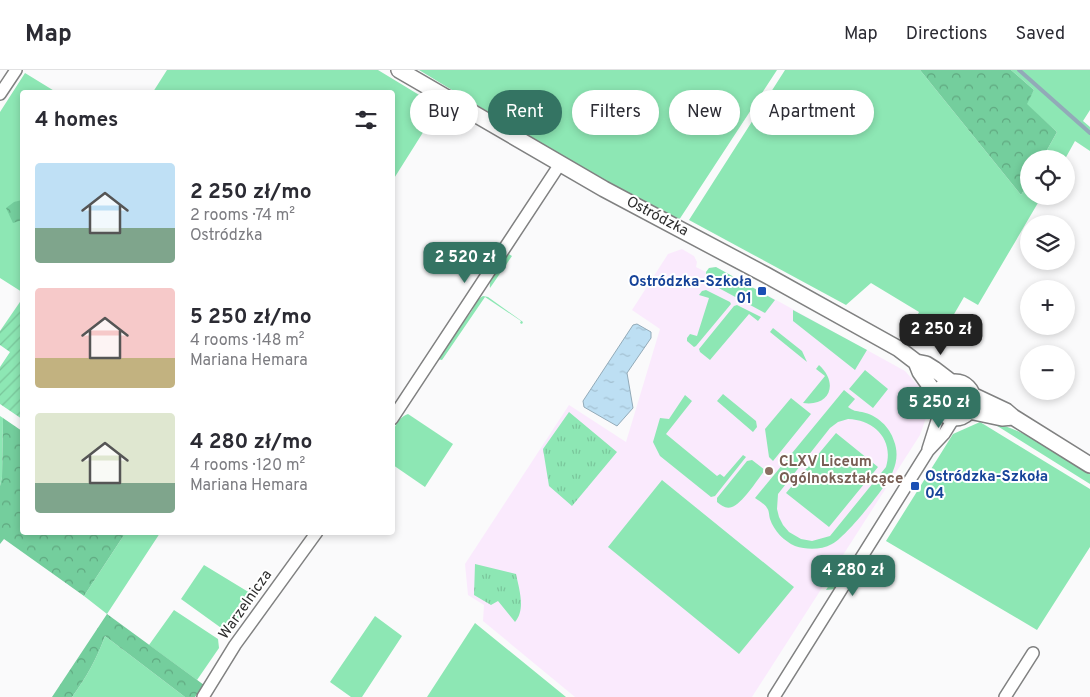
<!DOCTYPE html>
<html lang="en">
<head>
<meta charset="utf-8">
<style>
  :root { --surface:#fff; --page:#f2f2f3; --text:#2b2b33; --muted:#7c7c81; --line:#e1e1e2; --accent:#347463 }
  body { margin:0; font-family:Overpass,sans-serif; background:var(--page); color:var(--text); height:100vh; display:flex; flex-direction:column; font-size:19px; white-space:nowrap }
  * { box-sizing:border-box; margin:0 }
  p { font-size:16px; color:var(--muted) }
  .icon { flex:none; width:28px; height:28px; fill:none; stroke:currentColor; stroke-width:2; stroke-linecap:round; stroke-linejoin:round }
  .map { position:relative; flex:1; overflow:hidden }
  .side { position:absolute; left:20px; top:20px; width:375px; height:445px; display:flex; flex-direction:column; background:var(--surface); border-radius:5px; box-shadow:0 2px 8px #0003 }
  .side>* { flex:none }
  .hud { position:absolute; left:410px; top:20px; width:475px; height:45px; display:flex; gap:10px }
  .buttons { position:absolute; left:1020px; top:80px; display:grid; gap:10px }
  .buttons a { display:grid; place-items:center; width:55px; height:55px; border-radius:50%; background:var(--surface); box-shadow:0 2px 8px #0003; font-size:25px }
  .price { position:absolute; translate:-50% -42px; padding:0 11px; border-radius:10px; background:var(--accent); color:#fff; font-size:16px; line-height:32px; filter:drop-shadow(0 1px 2px #0008) }
  .price::after { content:''; position:absolute; left:50%; top:30px; width:15px; height:11px; margin-left:-8px; background:inherit; clip-path:polygon(0 0,100% 0,50% 100%) }
  .price.on { background:#222; color:#fff }
  ul { padding:0; list-style:none }
  li { display:flex; align-items:center; gap:15px; height:125px; padding:0 15px }
  li span { display:grid; place-items:center; flex:none; width:140px; height:100px; border-radius:5px; color:#555 }
  li>.icon { margin-inline-start:auto }
  span .icon { width:60px; height:60px; fill:#fffc; stroke-width:1 }
  li b { font-size:21px }
  h2 { display:flex; justify-content:space-between; align-items:center; height:60px; padding:0 15px; font-size:21px }
  .chip { padding:0 18px; border-radius:22px; background:var(--surface); box-shadow:0 2px 8px #0003; font-size:18px; line-height:45px }
  .chip.on { background:var(--accent); color:#fff }
  header { display:flex; align-items:center; gap:30px; box-sizing:border-box; height:70px; padding:0 25px; background:var(--surface); border-bottom:1px solid var(--line) }
  header strong { font-size:24px }
  nav { display:flex; gap:28px; margin-inline-start:auto; font-size:18px }
  .map>svg:first-child { display:block }
</style>
</head>
<body>
<header>
<strong>Map</strong>
<nav><a>Map</a><a>Directions</a><a>Saved</a></nav>
</header>
<div class="map">
<svg width="1090" height="627" viewBox="0 0 1090 627">
  <defs>
    <pattern id="forest-crowns" width="20" height="18" patternUnits="userSpaceOnUse" patternTransform="scale(1.25)"><rect width="20" height="18" fill="#74ce9d"/><path d="M2 6a3 3 0 1 1 6 0M12 15a3 3 0 1 1 6 0" fill="none" stroke="#60a880"/></pattern>
    <pattern id="park-tufts" width="24" height="20" patternUnits="userSpaceOnUse" patternTransform="scale(1.25)"><rect width="24" height="20" fill="#8de7b4"/><path d="M3 7l-1-3M5 7V3M7 7l1-3M15 17l-1-3M17 17v-4M19 17l1-3" fill="none" stroke="#7ac69b"/></pattern>
    <pattern id="garden-furrows" width="10" height="10" patternUnits="userSpaceOnUse" patternTransform="scale(1.25)"><rect width="10" height="10" fill="#8de7b4"/><path d="M-1 1l2-2M0 10L10 0M9 11l2-2" fill="none" stroke="#7ac69b"/></pattern>
    <pattern id="water-ripples" width="26" height="14" patternUnits="userSpaceOnUse" patternTransform="scale(1.25)"><rect width="26" height="14" fill="#bddff3"/><path d="M2 4q2-2 4 0t4 0M15 11q2-2 4 0t4 0" fill="none" stroke="#a3c0d1"/></pattern>
  </defs>
  <rect width="100%" height="100%" fill="#fafafb"/>
  <path fill="#faeafd" d="M682 179 694 186 697 192 696 197 706 202 709 198 716 197 905 301 923 321 927 345 920 365 752 627H575L483 551 484 535 468 525 465 494 569 335 626 372 660 259 632 240 668 184Z"/>
  <path fill="#8de7b4" fill-rule="evenodd" d="M167 0H378L439 37 393 110 392 22H153Z
    M419 0H777L679 150 559 85Z
    M785 0H920L1021 125 1029 112V126H1042L978 235 964 227 946 258 932 250 929 255H925L917 251V246L919 242 871 213 846 235 689 150Z
    M1011 0H1090V40L1083 51 1090 57V81L1075 71 1065 89H1042L1057 62 1026 34 1034 20Z
    M25 3 56 22H22V222L0 208V42Z
    M507 183 512 186 490 218C488 206 501 193 507 183Z
    M716 197 775 230 765 243 715 216C709 212 706 209 706 202L709 198Z
    M706 220 730 232 731 234 696 276 694 277 687 271V268L690 264 697 266 709 228 699 225 702 221Z
    M483 226 488 227 523 252 522 254 520 253 521 251 485 227 442 290 437 289C448 273 459 258 471 242 475 236 476 230 483 226Z
    M737 235 761 247 758 251 749 244 710 290 700 282 699 279 734 236Z
    M793 240 867 280 855 300 793 251Z
    M773 258 802 281 807 292 770 262Z
    M819 295C839 313 830 337 803 333L825 306 816 299Z
    M865 300 888 319 873 338 849 319Z
    M844 320 855 329 848 337C853 341 856 341 862 342 877 345 890 357 894 371 898 381 897 392 893 401 888 415 845 468 832 474 821 480 807 480 795 476 784 471 774 461 770 449 769 445 769 440 767 438 765 434 759 431 755 428ZM848 349C875 350 894 370 886 397L830 466 812 471 801 469 789 462 783 455 779 447 777 439 778 424 830 358 838 352Z
    M723 324 756 351 757 357 753 362 717 331Z
    M685 325 692 331 666 364 717 406 720 404 724 407 743 385 746 387 715 426 711 427 660 386 653 372 660 348 669 349Z
    M791 328 811 344 773 391 769 387 765 359Z
    M408 344 453 374 425 417 393 395C392 377 388 352 408 344Z
    M0 346 3 348 2 407 0 416Z
    M980 352 1090 419V477L1037 560 886 471 953 364Z
    M991 352C1027 360 1058 385 1090 404V414Z
    M836 363 878 397 829 457 786 423Z
    M752 390 765 400C758 409 742 434 732 437 726 439 722 436 717 432V428L747 391Z
    M662 410 794 517 739 584 608 477Z
    M123 463H160L107 544 84 526 124 465Z
    M204 495 255 526 233 558 224 560 181 529Z
    M840 497 847 501 836 519 826 520Z
    M174 540 218 569 219 578 197 610 149 575Z
    M375 546 402 566 362 627H351L330 612Z
    M475 553 566 627H427Z
    M105 566 185 627H72C86 608 97 588 105 566Z"/>
  <path fill="url(#forest-crowns)" d="M920 0H1011L1034 20 1027 34 1057 62 1042 89H1029V112L1021 125Z
    M22 130V150L13 153 6 138 14 132Z
    M3 348 22 361V462L123 463 124 465 84 526 4 469 0 474V416L2 407Z
    M107 544 204 615 195 627H185L105 566C97 588 86 608 72 627H52Z"/>
  <path fill="url(#park-tufts)" d="M569 342 617 382 572 436 549 416 543 379Z
    M475 494 516 504C519 519 526 539 515 552L498 531 491 535 474 525Z"/>
  <path fill="url(#garden-furrows)" d="M22 229V349L0 334V297L10 282 0 275V261Z"/>
  <path fill="url(#water-ripples)" stroke="#92aab8" d="M637 254 651 262V268L627 303 633 338 617 356 584 337 583 331 633 255Z"/>
  <g fill="none" stroke-linecap="round" stroke-linejoin="round">
    <path stroke="#92aab8" stroke-width="4" d="M1019 0 1090 63"/>
    <g stroke="#808181" stroke-width="14">
      <path id="minor" d="M0 24 16 0
        M392 349 560 94
        M928 379 940 341
        M203 627 235 575 317 462
        M774 627 928 381 944 364 954 348
        M1005 627 1033 583"/>
    </g>
    <g stroke="#808181" stroke-width="18">
      <path id="tertiary" d="M399 0 604 119 766 205 899 279 916 292 926 294 934 299 951 312
        M916 292 920 302 937 326
        M937 330a18 18 0 1 1 36 0a18 18 0 1 1-36 0Z
        M972 325 1006 341 1013 347 1090 395
        M969 341 1002 348 1013 347"/>
    </g>
    <use href="#minor" stroke="#fff" stroke-width="11"/>
    <use href="#tertiary" stroke="#fff" stroke-width="15"/>
  </g>
  <g fill="#1a4fb4" stroke="#fff" stroke-width="2">
    <rect x="757" y="216" width="10" height="10" rx="2.5"/>
    <rect x="910" y="411" width="10" height="10" rx="2.5"/>
  </g>
  <circle fill="#8d6e63" stroke="#fff" stroke-width="2" cx="769" cy="401" r="5"/>
  <g text-anchor="middle" dominant-baseline="central" stroke-width="4" stroke-linejoin="round" paint-order="stroke">
    <g font-size="15" fill="#2e2e2e" stroke="#fff">
      <text transform="translate(657 147) rotate(28)">Ostródzka</text>
      <text transform="translate(246 535) rotate(-55)">Warzelnicza</text>
    </g>
    <g font-size="15" font-weight="bold" fill="#164399" stroke="#fff" text-anchor="end">
      <text x="752" y="212">Ostródzka-Szkoła<tspan x="752" dy="17">01</tspan></text>
      <text x="925" y="407" text-anchor="start">Ostródzka-Szkoła<tspan x="925" dy="17">04</tspan></text>
    </g>
    <g font-size="15" font-weight="bold" fill="#785e54" stroke="#fff" text-anchor="start">
      <text x="779" y="392">CLXV Liceum<tspan x="779" dy="17">Ogólnokształcące</tspan></text>
    </g>
  </g>
</svg>
<div class="buttons">
<a><svg class="icon" aria-label="locate" viewBox="0 0 24 24"><circle cx="12" cy="12" r="6"/><path d="M12 2v4M12 18v4M2 12h4M18 12h4"/></svg></a>
<a><svg class="icon" aria-label="layers" viewBox="0 0 24 24"><path d="M12 4l9 5-9 5-9-5zM3 14l9 5 9-5"/></svg></a>
<a>+</a>
<a>−</a>
</div>
<b class="price" style="left:465px;top:214px">2 520 zł</b>
<b class="price on" style="left:941px;top:286px">2 250 zł</b>
<b class="price" style="left:939px;top:359px">5 250 zł</b>
<b class="price" style="left:853px;top:527px">4 280 zł</b>
<div class="hud">
<a class="chip">Buy</a>
<a class="chip on">Rent</a>
<a class="chip">Filters</a>
<a class="chip">New</a>
<a class="chip">Apartment</a>
</div>
<section class="side">
<h2>4 homes<svg class="icon" aria-label="filters" viewBox="0 0 24 24"><path d="M4 7h16M4 17h16"/><circle cx="9" cy="7" r="2"/><circle cx="15" cy="17" r="2"/></svg></h2>
<ul>
<li><span style="background:linear-gradient(#bfe0f5 65%,#7fa58c 0)"><svg class="icon" aria-label="home" viewBox="0 0 24 24"><path d="M3 11l9-7 9 7M6 9v11h12V9"/></svg></span><div><b>2 250 zł/mo</b><p>2 rooms · 74 m²</p><p>Ostródzka</p></div></li>
<li><span style="background:linear-gradient(#f6c9c9 70%,#c2b280 0)"><svg class="icon" aria-label="home" viewBox="0 0 24 24"><path d="M3 11l9-7 9 7M6 9v11h12V9"/></svg></span><div><b>5 250 zł/mo</b><p>4 rooms · 148 m²</p><p>Mariana Hemara</p></div></li>
<li><span style="background:linear-gradient(#dfe7d0 70%,#7fa58c 0)"><svg class="icon" aria-label="home" viewBox="0 0 24 24"><path d="M3 11l9-7 9 7M6 9v11h12V9"/></svg></span><div><b>4 280 zł/mo</b><p>4 rooms · 120 m²</p><p>Mariana Hemara</p></div></li>
</ul>
</section>
</div>
</body>
</html>
